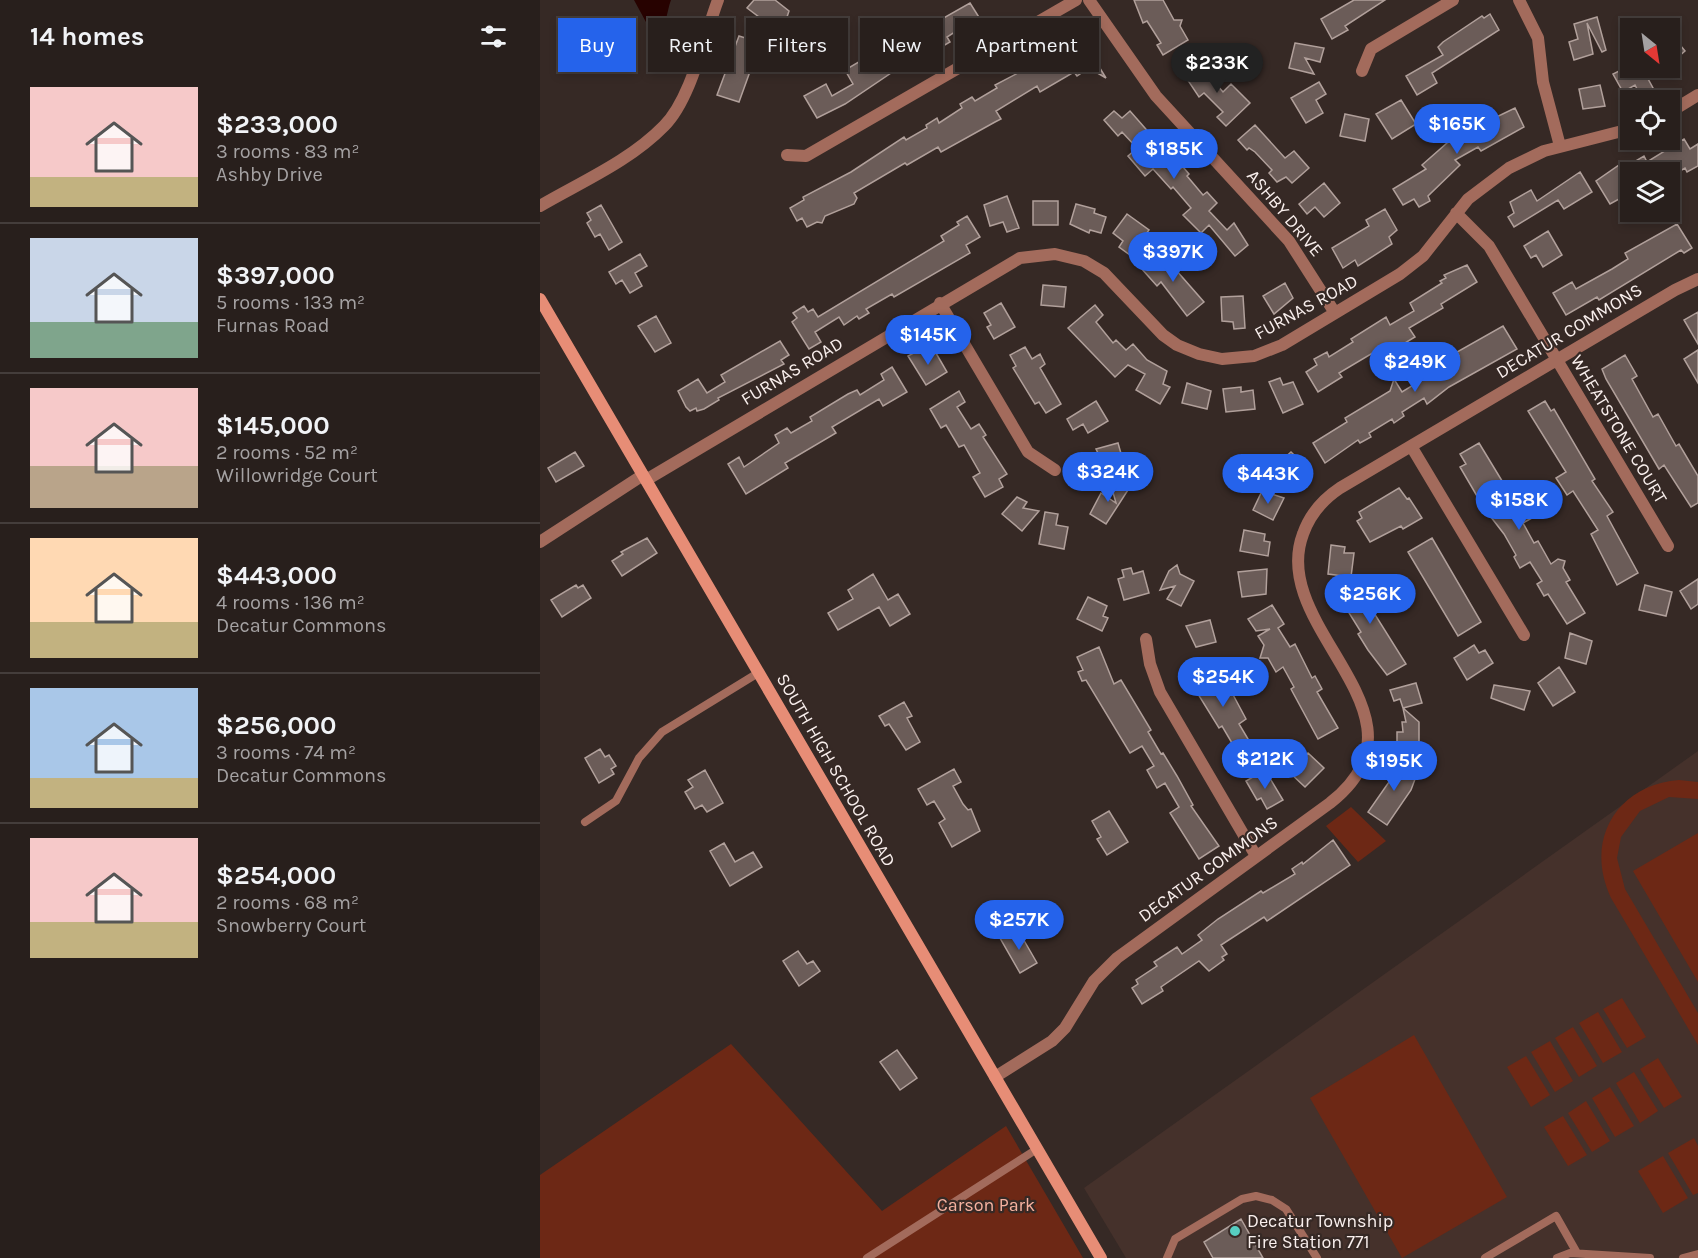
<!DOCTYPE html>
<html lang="en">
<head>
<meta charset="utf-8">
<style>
  :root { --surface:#281f1c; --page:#342c29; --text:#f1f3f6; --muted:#a5a2a3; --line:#443d3b; --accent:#2563eb }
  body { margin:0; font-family:Karla,sans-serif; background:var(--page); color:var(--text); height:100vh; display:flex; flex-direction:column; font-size:22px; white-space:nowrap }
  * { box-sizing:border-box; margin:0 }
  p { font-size:20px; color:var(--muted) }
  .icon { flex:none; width:33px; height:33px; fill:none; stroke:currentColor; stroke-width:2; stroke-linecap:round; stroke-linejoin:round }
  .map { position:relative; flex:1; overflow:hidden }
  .panel { display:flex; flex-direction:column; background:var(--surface); width:540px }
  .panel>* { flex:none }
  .top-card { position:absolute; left:18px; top:18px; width:570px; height:54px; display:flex; gap:12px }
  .needle { width:39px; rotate:150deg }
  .fabs { position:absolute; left:1080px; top:18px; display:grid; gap:12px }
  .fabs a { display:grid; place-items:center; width:60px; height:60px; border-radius:0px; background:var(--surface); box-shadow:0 3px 9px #0003,0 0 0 2px var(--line); font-size:30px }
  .price { position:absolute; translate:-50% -51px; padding:0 14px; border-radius:21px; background:var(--accent); color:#fff; font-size:20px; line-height:39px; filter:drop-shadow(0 2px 3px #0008) }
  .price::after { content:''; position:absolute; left:50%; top:36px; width:18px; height:14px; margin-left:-9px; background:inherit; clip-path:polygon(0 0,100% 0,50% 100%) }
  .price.active { background:#222; color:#fff }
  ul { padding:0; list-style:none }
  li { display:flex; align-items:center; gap:18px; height:150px; padding:0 30px }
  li+li { border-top:2px solid var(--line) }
  li span { display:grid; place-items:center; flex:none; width:168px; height:120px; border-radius:0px; color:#555 }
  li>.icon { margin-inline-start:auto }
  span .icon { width:72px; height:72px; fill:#fffc; stroke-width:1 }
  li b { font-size:26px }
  h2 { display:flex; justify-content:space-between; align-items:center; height:72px; padding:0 30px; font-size:26px }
  .chip { padding:0 21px; border-radius:0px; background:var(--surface); box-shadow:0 3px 9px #0003,0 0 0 2px var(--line); font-size:21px; line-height:54px }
  .chip.active { background:var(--accent); color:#fff }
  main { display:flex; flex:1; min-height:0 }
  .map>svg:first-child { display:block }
</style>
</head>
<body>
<main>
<section class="panel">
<h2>14 homes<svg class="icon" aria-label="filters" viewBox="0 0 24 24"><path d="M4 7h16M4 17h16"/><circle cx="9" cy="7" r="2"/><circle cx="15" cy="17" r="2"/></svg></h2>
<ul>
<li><span style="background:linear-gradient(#f6c9c9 75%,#c2b280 0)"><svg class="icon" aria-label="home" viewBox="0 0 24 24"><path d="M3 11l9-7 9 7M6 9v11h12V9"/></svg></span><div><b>$233,000</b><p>3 rooms · 83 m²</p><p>Ashby Drive</p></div></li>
<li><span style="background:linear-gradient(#c9d6e8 70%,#7fa58c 0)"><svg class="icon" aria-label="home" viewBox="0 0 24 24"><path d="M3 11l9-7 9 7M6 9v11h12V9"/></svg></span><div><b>$397,000</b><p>5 rooms · 133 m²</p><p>Furnas Road</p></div></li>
<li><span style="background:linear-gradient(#f6c9c9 65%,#b9a48a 0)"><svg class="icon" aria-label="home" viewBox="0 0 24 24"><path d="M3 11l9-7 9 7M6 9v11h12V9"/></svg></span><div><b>$145,000</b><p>2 rooms · 52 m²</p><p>Willowridge Court</p></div></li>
<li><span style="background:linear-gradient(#ffd9b3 70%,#c2b280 0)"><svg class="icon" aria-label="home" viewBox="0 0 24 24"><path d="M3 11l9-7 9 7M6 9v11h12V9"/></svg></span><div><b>$443,000</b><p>4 rooms · 136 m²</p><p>Decatur Commons</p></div></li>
<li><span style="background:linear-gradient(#a9c7e8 75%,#c2b280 0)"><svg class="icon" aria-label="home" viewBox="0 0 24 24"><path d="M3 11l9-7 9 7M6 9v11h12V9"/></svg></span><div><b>$256,000</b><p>3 rooms · 74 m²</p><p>Decatur Commons</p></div></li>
<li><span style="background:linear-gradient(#f6c9c9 70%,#c2b280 0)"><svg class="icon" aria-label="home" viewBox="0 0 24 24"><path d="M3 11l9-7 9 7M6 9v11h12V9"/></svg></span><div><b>$254,000</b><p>2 rooms · 68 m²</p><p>Snowberry Court</p></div></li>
</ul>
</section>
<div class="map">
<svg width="1158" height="1258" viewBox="0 0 1158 1258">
  <rect width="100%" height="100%" fill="#362925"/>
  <path fill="#45312b" d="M1158 751V1258H586L544 1188Z"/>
  <path fill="#6d2815" d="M1139 780 1158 782V799L1129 797 1100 811 1081 837 1077 858 1085 889 1158 1013V1045L1071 898C1044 841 1076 785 1139 780Z
    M811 807 846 841 818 862 786 826Z
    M1158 833V982L1093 871Z
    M1082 998 1106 1037 1087 1048 1063 1009Z
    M1058 1012 1082 1052 1063 1063 1039 1023Z
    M1033 1027 1057 1066 1039 1077 1015 1038Z
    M874 1035 967 1197 862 1258 770 1098Z
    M1010 1041 1033 1081 1015 1092 991 1052Z
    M191 1044 342 1211 466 1126 543 1258H0V1175Z
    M986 1056 1010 1095 991 1107 967 1067Z
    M1118 1058 1142 1097 1124 1108 1100 1069Z
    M1094 1072 1118 1111 1100 1123 1076 1083Z
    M1070 1087 1094 1126 1075 1137 1052 1098Z
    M1046 1101 1070 1141 1052 1152 1028 1113Z
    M1023 1116 1047 1155 1028 1166 1004 1127Z
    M1154 1138 1158 1146V1193L1153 1195 1128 1153Z
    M1123 1156 1148 1198 1123 1213 1098 1171Z"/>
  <path fill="#270200" d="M94 0H131C126 13 127 31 113 35Z"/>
  <path fill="#6b5c58" stroke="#b1a09b" stroke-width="1.5" d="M214 0H235L249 11 247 17 235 29 207 8Z
    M594 0H623L634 20H642L640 26 648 40 623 55 617 45 621 43 607 21 603 23Z
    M814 0H845L805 26 808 30 792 39 781 19Z
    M430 3 442 22 430 29 424 26 407 37 410 42 365 68 363 65 305 104 277 118 264 96 286 84 292 96 313 84 305 70 341 49 336 42 356 30 361 39 390 22V17L402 19Z
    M950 14 959 30 892 73 897 83 877 95 866 76 903 55 898 47 903 42 942 16 944 18Z
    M1057 17 1066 50 1062 52 1047 23 1053 54 1034 60 1029 42 1038 39 1034 24Z
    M1130 33 1145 51 1130 64Z
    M199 36 225 44 217 68 212 66 199 102 177 95Z
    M540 36 566 78 549 68 537 76 534 72 500 92 497 86 456 111 461 119 455 122 401 152 398 147 367 165 365 163 314 193 317 198 314 204 285 216 282 223 277 222 267 227 262 218 257 221 250 208 264 200 263 197 311 172 364 137 366 140 387 128 386 125 397 118 399 123 422 108 420 104 432 97 435 101 457 88 455 85 499 62 497 58Z
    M755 43 784 48 780 62 765 58 774 74 749 68Z
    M657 62 683 92 691 84 710 103 686 126 677 117 683 112 664 93 659 97 643 73Z
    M1085 68H1102L1113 88 1100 95 1095 85 1083 92 1073 74Z
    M779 82 786 94 776 100 783 113 766 123 751 98Z
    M1060 85 1065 106 1043 109 1039 89Z
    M861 100 876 124 852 139 836 114Z
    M975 108 984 127 941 151 938 147 915 160 920 165 888 196 890 201 879 207 874 199 863 205 853 189 886 169 882 165 916 135 915 133 939 119 942 124Z
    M574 111 582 118 590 111 619 144 613 149 629 168 634 163 640 169 643 167 649 174 647 176 663 195 667 192 677 203 669 211 687 230 694 223 708 245 695 256 669 225 661 233 643 215 651 208 633 187 631 189 613 169 605 176 588 156 597 148 582 132 578 136 564 120Z
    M805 114 829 119 825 141 800 136Z
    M715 125 745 158 754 151 769 168 752 183 746 177 737 182 729 173 732 170 715 152 709 148 707 150 698 140Z
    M1144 139 1150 149 1158 144V166L1147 172 1145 168 1130 177V172H1090V193L1070 204 1056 181 1082 163 1084 168 1104 156 1107 162Z
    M1040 172 1052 192 1024 209 1018 200 974 227 968 217 974 213 970 202 991 190 997 201Z
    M784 183 800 203 784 217 775 207 767 214 759 204Z
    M467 196 479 228 467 232 463 222 450 226 444 205Z
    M493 201H518V225H493Z
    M536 204 555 209 554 213 566 217 561 233 550 230 549 233 530 224Z
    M61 205 82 242 69 250 60 234 55 237 47 223 51 220 47 213Z
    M845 209 857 230 849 237 852 244 818 266 815 260 803 268 792 248 829 226 826 220Z
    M587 214 609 230 590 255 579 247 583 241 573 233Z
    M427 216 440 237 426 245 430 253 354 297 352 294 326 309 329 313 319 319 317 316 304 325 299 317 275 332 281 342 269 349 252 322 257 318 253 313 264 306 268 312 273 309 278 317 404 241 401 236 419 225 417 222Z
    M1137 224 1152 248 1144 253 1141 250 1059 300 1057 297 1026 315 1013 293 1032 282 1036 289 1072 269 1088 259 1085 253Z
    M1008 231 1022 255 1003 267 996 255 991 258 984 246Z
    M618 253 626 262 630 259 638 268 636 270 664 302 647 316 621 282 617 286 601 268Z
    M100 254 107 266 95 273 102 286 90 293 82 280 76 284 69 272Z
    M927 265 937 282 901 304 903 308 869 328 875 337 850 352 846 345 799 373 802 377 778 392 766 372 777 365 774 359 787 352 789 357 813 342 811 339 846 317 850 325 874 311 870 303 902 283 900 281 906 278 904 275Z
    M745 283 753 298 734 314 723 296Z
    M503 285 526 287 524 307 501 305Z
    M703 296 705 328 694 329 693 322 682 321 681 297Z
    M461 303 475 327 454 339 447 327 451 325 444 313Z
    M555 305 563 315 556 322 573 343 576 340 586 350 593 344 607 360 627 371 623 384 630 387 620 404 596 390 605 374 588 365 575 377 528 328Z
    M1158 312V344L1144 320Z
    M116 316 131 343 115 352 98 326Z
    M963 326 977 349 909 387 887 404 884 398 862 412 864 416 854 423 852 419 829 433 831 437 820 443 818 440 785 463 773 443 807 422 805 418 850 391 854 379 862 392 888 376 884 368 894 362 897 367 919 356 917 352Z
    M240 341 249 355 241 360 244 364 178 398 179 400 164 409 157 411 156 408 150 411 146 407 138 391 158 379 167 393 185 382 181 375Z
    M485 347 492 359 500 354 505 364 500 368 521 404 506 413 499 402 495 404 473 368 476 366 470 355Z
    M381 349 386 358 396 353 407 372 386 385 368 356Z
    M1158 350V383L1144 359Z
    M1085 355 1097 376 1092 379 1113 417 1118 414 1136 446 1139 444 1158 476V503L1151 507 1124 465 1119 469 1066 379 1062 369Z
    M352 367 367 392 343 406 339 399 292 427 296 433 245 463 248 468 206 494 188 464 199 457 204 467 239 443 235 435 247 428 251 433 272 421 270 417 308 394 317 390 320 395 344 380 341 374Z
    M740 378 743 385 753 382 763 404 743 413 729 382Z
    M647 383 671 391 667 409 642 403Z
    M701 387V392L713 390 715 409 686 412 683 389Z
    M419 391 425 402 417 407 431 429 439 424 446 435 443 437 467 474 459 479 463 487 445 497 433 477 440 473 424 445 419 447 406 425 401 428 390 409Z
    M556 401 568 421 548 433 543 424 533 430 527 419Z
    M1005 401 1011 411 1014 409 1055 479 1052 481 1073 512 1067 516 1098 573 1077 585 1051 534 1058 530 1033 491 1027 495 1016 478 1026 472 988 411Z
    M578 443 584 464 566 469 556 449Z
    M939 443 973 499 975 497 979 504 984 501 994 517 983 523 994 543 998 541 1011 564 1018 559 1025 561 1023 568 1030 580 1026 582 1045 613 1027 624 1008 594 1004 596 997 584 1002 581 990 562 980 568 974 557 976 555 964 534 944 508 920 467 926 464 920 454Z
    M35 452 44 466 16 482 8 468Z
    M751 452 770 470 754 490 732 469Z
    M569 478 588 490 566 524 550 514 561 493 576 503Z
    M859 488 867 499 869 498 882 518 863 529 861 526 830 542 817 521 822 518 819 512Z
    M722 491 744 498 733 520 713 510Z
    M477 497 487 502 483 508 499 511 482 531 462 514Z
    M505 512 518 514 516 525 528 527 524 549 499 544Z
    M704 530 725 534 724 541 730 542 728 556 700 551Z
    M107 538 117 553 82 576 72 561 83 554 81 552Z
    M892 538 941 622 918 636 868 552Z
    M791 545 805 547 804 553H814L811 577 788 574Z
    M637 565 640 574 654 581 641 606 627 599 635 586 620 590 629 571Z
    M591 568 593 574 603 571 609 593 584 600 578 579 584 577 582 570Z
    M727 569 726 594 702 597 698 572Z
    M333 574 348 600 358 594 370 614 350 626 339 607 298 630 288 613 313 599 308 590Z
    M827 575 834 588 828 591 834 602 829 605 866 664 847 675 828 650 818 634 821 632 796 592Z
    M1158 579V604L1151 609 1140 591Z
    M36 585 38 588 43 585 51 598 22 617 11 600Z
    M1105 585 1132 592 1126 616 1099 610Z
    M548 597 567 606 563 616 568 618 562 631 537 619Z
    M732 605 744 624 738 628 750 647 755 644 772 678 775 676 782 689 777 692 798 728 778 739 751 689 754 687 743 667 736 672 728 658H720L724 645 718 636 730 629 716 631 708 619Z
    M670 620 676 642 656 647 646 626Z
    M1030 633 1052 641 1046 664 1025 658Z
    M934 645 939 653 945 650 953 663 927 680 914 658Z
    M559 647 574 684 581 680 611 730 608 732 621 754 623 753 637 776 653 805 651 806 679 846 659 859 630 813 639 807 625 783 617 788 607 770 614 766 602 746 590 753 546 680 542 681 538 672 543 670 537 657Z
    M675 661 706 719 699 724 714 749 696 760 688 748 692 743 682 726 679 728 653 686 659 682 654 673Z
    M1019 667 1035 692 1013 706 998 683Z
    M876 683 882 703 863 708 860 699 854 701 850 690Z
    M954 685 990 691 984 710 951 698Z
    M364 702 372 716 367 718 380 742 366 750 349 724 345 726 339 716Z
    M863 708 879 722V745H857V732H863L862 722H866Z
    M60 749 65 757 69 755 76 766 71 769 74 774 59 783 45 758Z
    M768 753 784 768 765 787 749 772Z
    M857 758 870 763 868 768 878 771 871 790 847 825 828 812 856 772 852 771Z
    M414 769 421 782 413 786 423 804 428 810 431 809 440 831 412 847 399 823 405 819 394 801 387 805 378 789Z
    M165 770 183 803 167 812 162 805 155 809 145 792 153 787 148 780Z
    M725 770 743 800 727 809 721 798 717 800 706 781Z
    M569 811 588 842 567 855 557 839 561 837 552 821Z
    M793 840 810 865 727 921 724 917 681 945 687 954 682 957 684 960 669 971 659 961 621 987 623 991 602 1004 592 988 598 984 596 980 617 966 614 962 637 947 642 954 662 940 658 935 678 919 721 891 723 893 755 874 752 869 762 862 763 864Z
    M184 843 195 862 213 852 222 867 190 886 170 851Z
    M478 930 497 963 480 973 460 938Z
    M258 951 267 964 273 961 280 971 259 986 243 961Z
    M357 1050 377 1078 360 1090 340 1062Z
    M701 1219 723 1258H673L664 1242Z"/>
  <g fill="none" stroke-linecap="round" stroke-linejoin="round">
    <path stroke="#a36b5c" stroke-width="8" d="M45 822 76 801 99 758 122 732 218 673
      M327 1258 497 1149
      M627 1258 635 1239 702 1199 716 1196 732 1200 746 1209 777 1258
      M945 1258 1016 1216 1037 1253
      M1017 1258 1030 1253 1110 1258
      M1143 1258 1158 1254"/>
    <path stroke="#a36b5c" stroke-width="12" d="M549 0 616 96 749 241 795 313
      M979 0 998 38 1003 82 1020 146
      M822 71 831 49 913 0
      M1130 112 1158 95
      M247 155 266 156 536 0
      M0 206C41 182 90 161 124 126 151 99 164 37 178 0
      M916 213 949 246 1128 546
      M400 303 488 452 515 470
      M871 446 984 635
      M106 480 480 258 515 254 544 261 564 273 623 335 637 345 659 354 682 359 714 356 742 345 860 274 883 256 928 199 969 168 1004 151 1090 129
      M0 542 103 475
      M606 639 610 664 620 692 716 856
      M455 1077 512 1041 525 1028 554 981 577 958 790 803C902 715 727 629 763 534 770 514 782 500 800 488L1135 290 1158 279"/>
    <path stroke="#e78d76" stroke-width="12" d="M0 299 561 1258"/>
  </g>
  <circle fill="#57cec1" stroke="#362925" stroke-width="2" cx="695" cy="1231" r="6"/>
  <g text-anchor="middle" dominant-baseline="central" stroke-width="4.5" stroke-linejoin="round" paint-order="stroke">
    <g font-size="18" fill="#f9efed" stroke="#362925">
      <text transform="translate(745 213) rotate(50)">ASHBY DRIVE</text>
      <text transform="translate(766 307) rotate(-29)">FURNAS ROAD</text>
      <text transform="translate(1029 331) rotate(-31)">DECATUR COMMONS</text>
      <text transform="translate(252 371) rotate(-31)">FURNAS ROAD</text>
      <text transform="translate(1079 429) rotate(59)">WHEATSTONE COURT</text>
      <text transform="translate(296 770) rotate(60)">SOUTH HIGH SCHOOL ROAD</text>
      <text transform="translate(668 869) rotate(-36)">DECATUR COMMONS</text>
    </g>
    <g font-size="18" fill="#f6b2a0" stroke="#362925">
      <text x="446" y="1205">Carson Park</text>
    </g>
    <g font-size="18" fill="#f9efed" stroke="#362925" text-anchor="start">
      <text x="707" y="1221">Decatur Township<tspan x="707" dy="21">Fire Station 771</tspan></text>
    </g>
  </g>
</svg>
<div class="fabs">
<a><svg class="needle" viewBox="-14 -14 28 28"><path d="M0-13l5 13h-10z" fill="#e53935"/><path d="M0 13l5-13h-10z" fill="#a5a2a3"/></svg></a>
<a><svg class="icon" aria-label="locate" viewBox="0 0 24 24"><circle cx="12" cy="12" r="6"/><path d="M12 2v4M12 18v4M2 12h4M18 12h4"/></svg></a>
<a><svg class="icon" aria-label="layers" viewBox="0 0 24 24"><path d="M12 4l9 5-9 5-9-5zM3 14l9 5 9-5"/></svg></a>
</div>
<b class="price active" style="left:677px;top:94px">$233K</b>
<b class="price" style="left:917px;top:155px">$165K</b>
<b class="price" style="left:634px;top:180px">$185K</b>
<b class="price" style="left:633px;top:283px">$397K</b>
<b class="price" style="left:388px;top:366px">$145K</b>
<b class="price" style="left:875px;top:393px">$249K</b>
<b class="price" style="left:568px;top:503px">$324K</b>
<b class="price" style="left:728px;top:505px">$443K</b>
<b class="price" style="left:979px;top:531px">$158K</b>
<b class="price" style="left:830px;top:625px">$256K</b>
<b class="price" style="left:683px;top:708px">$254K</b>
<b class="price" style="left:725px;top:790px">$212K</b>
<b class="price" style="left:854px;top:792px">$195K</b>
<b class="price" style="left:479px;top:951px">$257K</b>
<div class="top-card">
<a class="chip active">Buy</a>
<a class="chip">Rent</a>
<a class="chip">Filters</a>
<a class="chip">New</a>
<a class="chip">Apartment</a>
</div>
</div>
</main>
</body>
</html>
